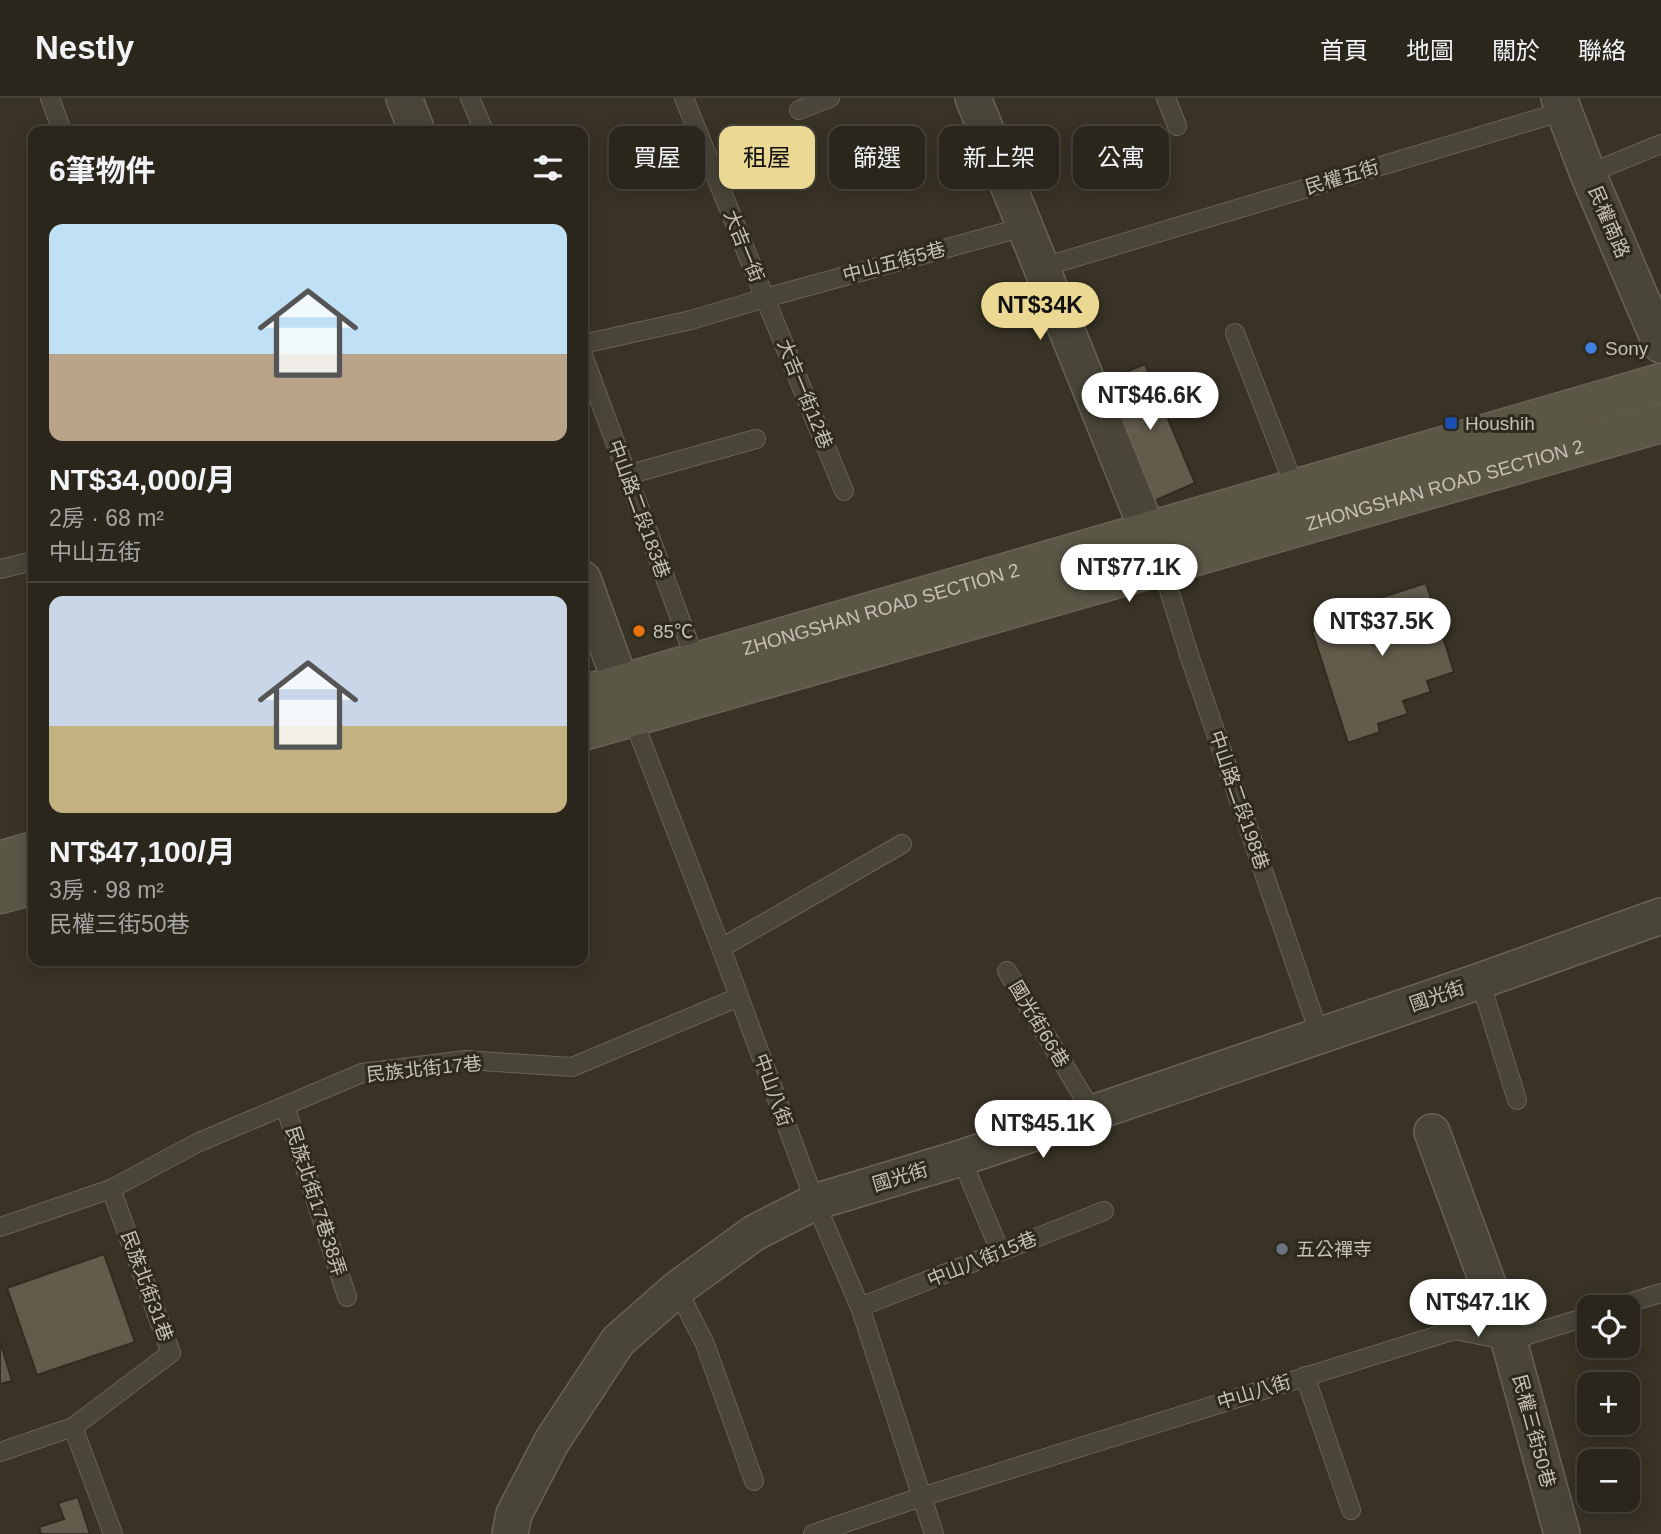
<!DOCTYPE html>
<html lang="zh-TW">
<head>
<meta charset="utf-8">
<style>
  :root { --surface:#2a261c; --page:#322e25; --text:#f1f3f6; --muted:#a5a5a3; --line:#46433b; --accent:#ebd892 }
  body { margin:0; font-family:Helvetica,"Noto Sans TC",sans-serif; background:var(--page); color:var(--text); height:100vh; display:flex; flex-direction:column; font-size:26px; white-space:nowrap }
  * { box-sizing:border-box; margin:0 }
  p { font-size:23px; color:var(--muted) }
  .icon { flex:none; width:38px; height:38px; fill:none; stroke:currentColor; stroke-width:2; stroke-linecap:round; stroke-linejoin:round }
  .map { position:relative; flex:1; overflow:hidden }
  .details { position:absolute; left:28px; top:28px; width:560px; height:840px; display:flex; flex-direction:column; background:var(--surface); border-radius:14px; box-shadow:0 4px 18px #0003,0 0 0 2px var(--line) }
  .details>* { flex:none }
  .hud { position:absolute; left:609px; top:28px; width:665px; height:63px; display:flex; gap:14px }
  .controls { position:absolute; left:1577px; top:1197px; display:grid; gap:14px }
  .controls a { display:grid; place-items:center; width:63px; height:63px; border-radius:14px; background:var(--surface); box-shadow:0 4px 18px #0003,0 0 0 2px var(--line); font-size:35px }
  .price { position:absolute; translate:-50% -60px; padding:0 16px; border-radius:24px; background:#fff; color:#222; font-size:23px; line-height:46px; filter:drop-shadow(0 2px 4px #0008) }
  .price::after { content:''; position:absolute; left:50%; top:42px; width:21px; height:16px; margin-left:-10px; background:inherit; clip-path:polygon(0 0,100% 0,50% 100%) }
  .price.on { background:var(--accent); color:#111 }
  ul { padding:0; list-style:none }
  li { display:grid; align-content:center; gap:14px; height:371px; padding:0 21px }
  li+li { border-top:2px solid var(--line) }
  li span { display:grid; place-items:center; height:217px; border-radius:14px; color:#555 }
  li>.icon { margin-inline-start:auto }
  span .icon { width:126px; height:126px; fill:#fffc; stroke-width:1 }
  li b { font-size:30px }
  h2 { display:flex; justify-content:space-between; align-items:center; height:84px; padding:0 21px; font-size:30px }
  .tag { padding:0 24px; border-radius:14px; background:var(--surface); box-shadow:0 4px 18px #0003,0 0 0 2px var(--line); font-size:24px; line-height:63px }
  .tag.on { background:var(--accent); color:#111 }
  header { display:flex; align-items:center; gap:42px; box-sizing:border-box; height:98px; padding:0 35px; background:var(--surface); border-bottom:2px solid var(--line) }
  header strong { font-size:33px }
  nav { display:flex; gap:38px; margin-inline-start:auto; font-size:24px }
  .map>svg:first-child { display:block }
</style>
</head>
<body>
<header>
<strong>Nestly</strong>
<nav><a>首頁</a><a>地圖</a><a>關於</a><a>聯絡</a></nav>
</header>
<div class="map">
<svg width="1661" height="1436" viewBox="0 0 1661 1436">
  <rect width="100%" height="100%" fill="#383325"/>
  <path fill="#625c4c" stroke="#302c20" stroke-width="2" d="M1145 266 1195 385 1154 403 1104 283Z
    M1426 485 1454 574 1427 583 1431 594 1403 603 1408 616 1378 626 1380 634 1348 645 1312 533 1339 525 1336 514Z
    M104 1156 135 1244 37 1277 7 1190Z
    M0 1243 12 1283 0 1286Z
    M78 1399 90 1436H41L39 1429 64 1421 58 1405Z"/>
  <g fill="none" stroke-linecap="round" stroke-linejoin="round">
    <g stroke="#676357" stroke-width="20">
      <path id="service" d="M50 0 62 33
        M470 0 484 33
        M1166 0 1177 28
        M799 12 830 0
        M1588 76 1661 46
        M1040 170 1564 13
        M1235 235 1295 390
        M583 246 691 222 765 200 684 0
        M583 257 696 564
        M627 377 756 341
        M844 393 765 200 1024 129
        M1161 466 1190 560 1320 938
        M0 471 33 463
        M631 616 721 850 815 1104 860 1209 934 1436
        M721 850 902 746
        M1007 873 1093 1015
        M1480 883 1517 1002
        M285 1008 347 1199
        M961 1060 1000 1153
        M0 1129 111 1091 197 1045 362 975 466 962 572 969 739 899
        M677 1191 705 1246 754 1383
        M860 1209 1104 1113
        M1615 1209 1661 1195
        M1305 1278 1351 1412
        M73 1329 113 1436
        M0 1354 73 1329 171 1255 111 1091
        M813 1436 921 1399 1455 1232 1509 1243 1589 1218"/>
    </g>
    <g stroke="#676357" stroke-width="38">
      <path id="minor" d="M404 0 417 33
        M973 0 1159 461
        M1559 0 1588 76 1661 247
        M583 481 621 586
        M1432 1034 1509 1243 1562 1436
        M510 1436 514 1416 552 1343 618 1243 677 1191 754 1135 815 1104 961 1060 1480 883 1661 818"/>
    </g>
    <g stroke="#676357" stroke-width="41">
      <g id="secondary">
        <path id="s1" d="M583 597 1661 285"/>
        <path id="s2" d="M583 633 1661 325"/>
        <path d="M0 763 33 753"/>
        <path d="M0 796 33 787"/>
      </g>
    </g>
    <use href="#service" stroke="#494538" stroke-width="18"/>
    <use href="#minor" stroke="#494538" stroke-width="35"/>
    <use href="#secondary" stroke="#5b5747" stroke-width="38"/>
  </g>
  <circle fill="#3f7fe0" stroke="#2e2a1e" stroke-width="2.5" cx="1591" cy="250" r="7"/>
  <rect fill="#1a4fb4" stroke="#2e2a1e" stroke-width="2.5" x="1444" y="318" width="14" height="14" rx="3.5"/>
  <circle fill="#e8710a" stroke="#2e2a1e" stroke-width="2.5" cx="639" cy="533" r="7"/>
  <circle fill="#6b7280" stroke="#2e2a1e" stroke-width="2.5" cx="1282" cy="1151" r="7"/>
  <g text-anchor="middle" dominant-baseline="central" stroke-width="6" stroke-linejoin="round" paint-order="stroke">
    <g font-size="19" fill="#c5c1b4" stroke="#2e2a1e">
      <text transform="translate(1342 79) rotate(-17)">民權五街</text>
      <text transform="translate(1609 124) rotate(67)">民權南路</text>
      <text transform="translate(744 148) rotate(68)">大吉一街</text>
      <text transform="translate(894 164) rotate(-15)">中山五街5巷</text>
      <text transform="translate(805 296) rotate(68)">大吉一街12巷</text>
      <text stroke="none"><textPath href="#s2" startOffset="896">ZHONGSHAN ROAD SECTION 2</textPath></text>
      <text transform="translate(639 411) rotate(70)">中山路二段183巷</text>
      <text stroke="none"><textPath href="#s1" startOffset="310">ZHONGSHAN ROAD SECTION 2</textPath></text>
      <text transform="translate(1239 702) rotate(71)">中山路二段198巷</text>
      <text transform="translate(1437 898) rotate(-19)">國光街</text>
      <text transform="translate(1039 926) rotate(59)">國光街66巷</text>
      <text transform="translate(424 971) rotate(-6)">民族北街17巷</text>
      <text transform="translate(773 992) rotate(70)">中山八街</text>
      <text transform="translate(900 1079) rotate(-17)">國光街</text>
      <text transform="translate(316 1103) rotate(72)">民族北街17巷38弄</text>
      <text transform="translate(982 1161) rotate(-22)">中山八街15巷</text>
      <text transform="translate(147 1188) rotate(70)">民族北街31巷</text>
      <text transform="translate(1254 1294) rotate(-17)">中山八街</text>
      <text transform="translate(1534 1333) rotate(75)">民權三街50巷</text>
    </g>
    <g font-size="19" fill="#c5c1b4" stroke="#2e2a1e" text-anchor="start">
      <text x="1605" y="250">Sony</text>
      <text x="1465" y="325">Houshih</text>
      <text x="653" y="533">85℃</text>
      <text x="1296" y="1151">五公禪寺</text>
    </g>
  </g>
</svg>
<div class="controls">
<a><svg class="icon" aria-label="locate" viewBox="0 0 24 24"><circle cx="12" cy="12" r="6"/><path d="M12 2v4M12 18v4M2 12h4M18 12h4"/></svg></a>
<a>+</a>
<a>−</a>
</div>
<b class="price on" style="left:1040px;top:244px">NT$34K</b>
<b class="price" style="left:1150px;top:334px">NT$46.6K</b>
<b class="price" style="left:1129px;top:506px">NT$77.1K</b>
<b class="price" style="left:1382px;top:560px">NT$37.5K</b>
<b class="price" style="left:1043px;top:1062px">NT$45.1K</b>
<b class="price" style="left:1478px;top:1241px">NT$47.1K</b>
<div class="hud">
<a class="tag">買屋</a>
<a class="tag on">租屋</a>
<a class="tag">篩選</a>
<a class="tag">新上架</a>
<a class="tag">公寓</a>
</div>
<section class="details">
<h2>6筆物件<svg class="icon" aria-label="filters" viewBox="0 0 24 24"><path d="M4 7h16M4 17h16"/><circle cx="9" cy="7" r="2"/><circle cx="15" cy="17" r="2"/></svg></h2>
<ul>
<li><span style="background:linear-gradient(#bfe0f5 60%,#b9a48a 0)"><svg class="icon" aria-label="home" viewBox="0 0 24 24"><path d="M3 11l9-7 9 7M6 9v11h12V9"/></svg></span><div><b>NT$34,000/月</b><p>2房 · 68 m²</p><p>中山五街</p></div></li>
<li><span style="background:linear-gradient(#c9d6e8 60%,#c2b280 0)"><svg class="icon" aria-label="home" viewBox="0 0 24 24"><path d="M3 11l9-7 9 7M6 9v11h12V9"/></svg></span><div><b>NT$47,100/月</b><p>3房 · 98 m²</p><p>民權三街50巷</p></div></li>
</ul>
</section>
</div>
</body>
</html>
